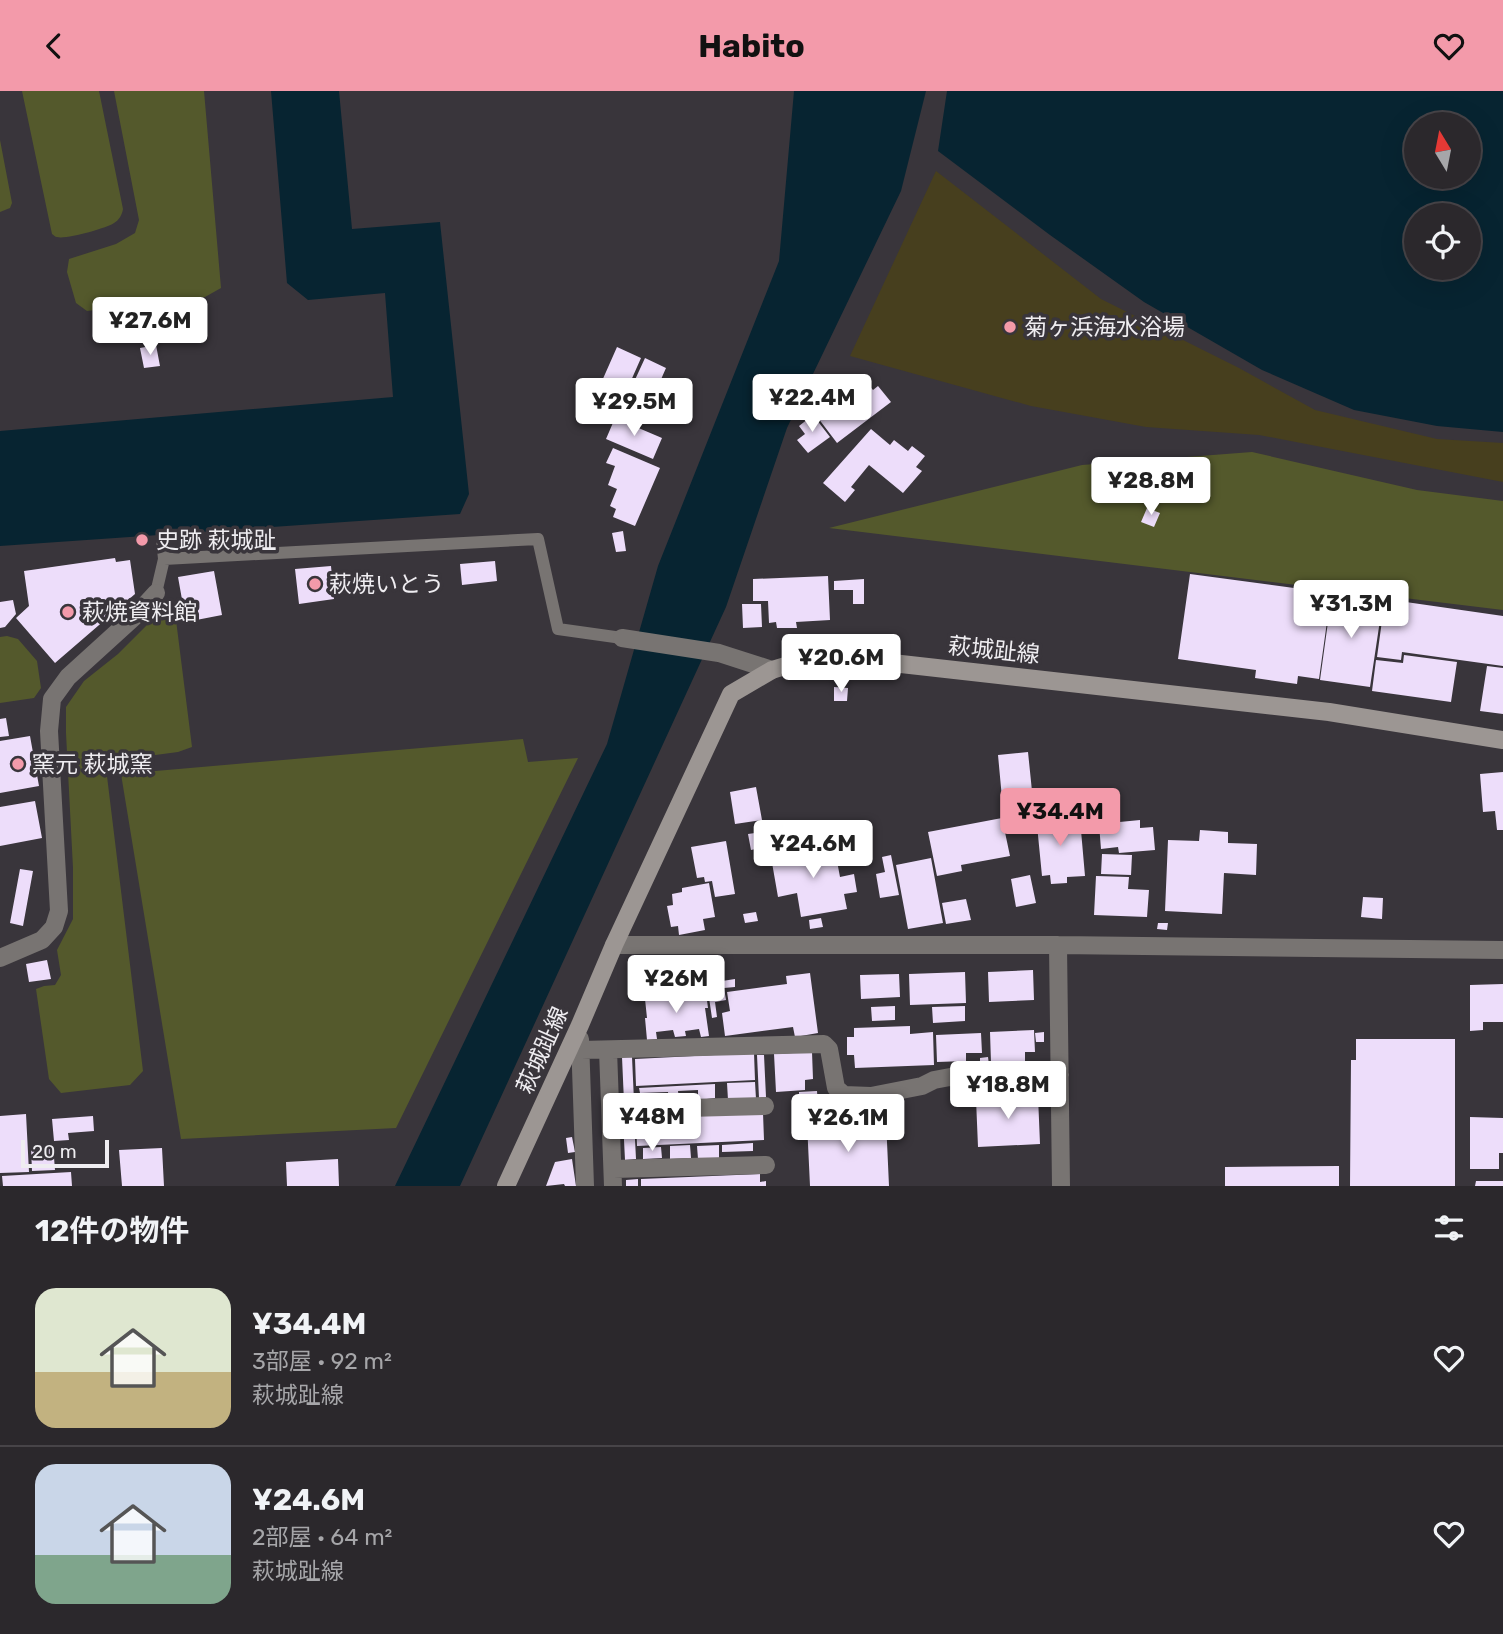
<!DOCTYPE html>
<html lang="ja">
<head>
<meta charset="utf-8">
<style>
  :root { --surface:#2b282c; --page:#333034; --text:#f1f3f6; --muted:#a6a6a9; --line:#474448; --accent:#f39aaa }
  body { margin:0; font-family:Rubik,"Noto Sans JP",sans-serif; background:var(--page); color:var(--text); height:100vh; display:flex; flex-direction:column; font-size:26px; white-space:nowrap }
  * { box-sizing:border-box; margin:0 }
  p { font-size:23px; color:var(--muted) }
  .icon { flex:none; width:38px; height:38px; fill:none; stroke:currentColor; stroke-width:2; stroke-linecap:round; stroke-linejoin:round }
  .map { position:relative; height:1095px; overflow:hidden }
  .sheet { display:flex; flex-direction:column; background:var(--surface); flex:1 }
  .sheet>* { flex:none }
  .needle { width:46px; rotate:350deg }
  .tools { position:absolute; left:1404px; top:21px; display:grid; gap:14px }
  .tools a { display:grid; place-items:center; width:77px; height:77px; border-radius:50%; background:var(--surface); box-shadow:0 7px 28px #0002,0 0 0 2px var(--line); font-size:35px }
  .scale { position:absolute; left:21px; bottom:18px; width:88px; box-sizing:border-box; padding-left:7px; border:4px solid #efedf1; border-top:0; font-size:19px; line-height:24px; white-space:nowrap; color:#efedf1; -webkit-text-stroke:5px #39353b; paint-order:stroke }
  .price { position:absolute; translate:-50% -60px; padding:0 16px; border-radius:7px; background:#fff; color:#222; font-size:23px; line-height:46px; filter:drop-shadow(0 2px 4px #0008) }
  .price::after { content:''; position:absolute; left:50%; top:42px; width:21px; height:16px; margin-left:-10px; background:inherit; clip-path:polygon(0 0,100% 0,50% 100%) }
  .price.on { background:var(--accent); color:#111 }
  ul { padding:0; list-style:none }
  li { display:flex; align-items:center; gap:21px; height:175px; padding:0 35px }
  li+li { border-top:2px solid var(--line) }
  li span { display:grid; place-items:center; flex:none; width:196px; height:140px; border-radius:21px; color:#555 }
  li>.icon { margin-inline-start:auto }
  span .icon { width:84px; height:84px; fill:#fffc; stroke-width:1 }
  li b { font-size:30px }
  h2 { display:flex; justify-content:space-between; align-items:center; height:84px; padding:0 35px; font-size:30px }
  header { display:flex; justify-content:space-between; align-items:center; height:91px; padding:0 35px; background:var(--accent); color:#111; font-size:32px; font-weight:700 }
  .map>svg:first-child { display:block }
</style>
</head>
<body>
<header><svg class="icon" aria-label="back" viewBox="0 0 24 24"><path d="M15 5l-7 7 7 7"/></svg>Habito<svg class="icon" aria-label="heart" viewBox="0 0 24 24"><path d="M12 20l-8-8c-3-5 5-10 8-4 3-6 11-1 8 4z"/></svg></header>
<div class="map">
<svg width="1503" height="1095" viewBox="0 0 1503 1095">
  <rect width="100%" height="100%" fill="#39353b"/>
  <path fill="#54592c" d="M22 0H99L123 118C122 124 119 129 114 132 107 137 65 149 57 146 55 146 54 144 52 143Z
    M114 0H204L221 197 205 206 87 220 76 212 67 181 69 168 116 153 135 142 139 129Z
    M0 49 12 112 10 117 0 121Z
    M1252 361 1417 399 1503 410V519L829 437 1082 374Z
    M170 519 176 529 192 656 178 661 110 670 106 677 143 980 130 994 61 1002 49 988 36 898 44 895 55 894 61 884 57 859 73 828V777L66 642V616L84 590 118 563 158 523Z
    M7 545 18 548 37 570 41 597 34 607 0 612V546Z
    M523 648 528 671 578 667 396 1037 181 1048 121 683Z"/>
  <path fill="#473f1e" d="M936 80 1101 208 1239 277 1315 319 1437 348 1503 352V391L1259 344 1146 336 1031 315 850 265Z"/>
  <path fill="#072431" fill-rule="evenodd" d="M271 0H339L352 138 440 131 469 403 460 423 0 455V340L393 306 385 202 308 209 287 192Z
    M794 0H926L901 100 787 337 726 516 460 1095H395L607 653 658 475 779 170Z
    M947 0H1503V341L1437 335 1354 319 1262 279 1144 211 1050 144 938 60ZM1416 33H1468V86H1416ZM1416 124H1468V177H1416Z"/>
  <path fill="#edddfa" d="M156 254 160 275 144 277 140 257Z
    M617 256 641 267 622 310 598 299Z
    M645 267 666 277 644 327 622 317Z
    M867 292 873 299 878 295 891 311 837 352 812 319 821 313 817 308 829 298 840 312Z
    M813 324 830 346 808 362 797 349 805 343 799 335Z
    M615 327 662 347 653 368 606 348Z
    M871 338 890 354 894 349 908 360 912 355 925 365 916 376 922 380 903 402 869 374 851 396 855 399 845 411 823 392Z
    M613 357 660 377 635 435 613 426 616 418 610 415 617 398 608 394 615 375 606 372Z
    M1147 417 1160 422 1154 436 1141 431Z
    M623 440 626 460 616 461 612 442Z
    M115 467 116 471 130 469 135 503 55 572 16 527 29 515 24 480Z
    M495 470 497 490 462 494 460 473Z
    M331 475 334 508 299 513 295 478Z
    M214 480 222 524 186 531 178 486Z
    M1190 483 1331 502 1319 588 1298 585 1297 593 1255 587 1256 579 1178 568Z
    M828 485 830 529 796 531 797 537H777L776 531 769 532 768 510H753V488Z
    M864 488V513H853V499H834V490Z
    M1332 502 1383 509 1370 596 1320 589Z
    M1385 508 1503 525V575L1402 561 1401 569 1377 566Z
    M13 509 16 523 5 536 0 537V511Z
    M742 513H761L762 536 743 537Z
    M1404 564 1457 571 1451 611 1372 600 1376 569 1403 572Z
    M1487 575 1503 577V623L1480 620Z
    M834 596 848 597 847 610H834Z
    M6 627 9 645 0 646V628Z
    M30 645 39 695 0 702V650Z
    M1028 661 1032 700 1019 701 1020 717 1003 718 998 664Z
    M1503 681V739H1497L1495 720 1483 721 1480 683Z
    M756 696 762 729 735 733 730 701Z
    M35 710 42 747 0 755V716Z
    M1060 721 1061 730 1080 728 1085 785 1067 786V792L1051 793 1050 784 1042 785 1036 724Z
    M1002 727 1010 765 961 774 962 780 937 785 928 741Z
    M1140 729V737L1153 736 1155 759 1119 762 1118 756 1101 758 1099 733Z
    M1200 739 1228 741V752L1257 753 1256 784 1224 782 1222 823 1165 820 1168 749 1199 750Z
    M762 741 765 756 751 759 748 743Z
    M726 750 735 803 715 806 712 790 705 791 704 786 697 787 691 756Z
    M834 754 840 786 854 783 857 801 844 803 847 818 801 826 797 802 778 806 771 766Z
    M1102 763 1132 764 1131 784 1101 783Z
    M891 764 899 804 880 807 876 783 885 781 882 766Z
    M931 767 943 832 908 838 896 774Z
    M20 778 33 780 23 835 10 832Z
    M1030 784 1036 812 1016 816 1011 788Z
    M1096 785 1129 786 1128 798 1149 799 1147 826 1094 824Z
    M709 792 715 826 703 828 705 839 679 844 678 835 671 836 667 815 673 814 672 803 682 801V797Z
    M1363 806 1383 807 1382 828 1361 826Z
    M966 808 971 829 946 833 942 812Z
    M756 821 758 830 745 832 743 823Z
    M821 827 823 836 810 838 809 829Z
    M1158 832H1168L1167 839 1157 838Z
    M47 869 51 888 29 891 26 873Z
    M662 871 663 879 655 881 654 872Z
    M1033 879 1034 909 989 911 988 881Z
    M965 881 966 912 910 914 909 883Z
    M810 882 818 942 795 946 793 936 725 945 722 922 730 920 727 901 787 893 786 885Z
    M899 883 900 906 861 908 860 884Z
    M735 888V896L724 897 726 909 715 911 717 926 712 927 708 900H704L703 893Z
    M1503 893V931H1483V939L1470 940V894Z
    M706 902 708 917H705L709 945 701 946 699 938 685 940 686 945 675 946 673 939 656 941 657 948 647 949 645 927H647L645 908 686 903V908L698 907V904Z
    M895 915V929L872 930 871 916Z
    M965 915V930L933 932 932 916Z
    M910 935V943L933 941 934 974 855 977 854 964H847V946H854V937Z
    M1034 939 1035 961H1025V971L991 972 990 941Z
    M1044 941V951H1036L1035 942Z
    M981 942 982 962H966V970L937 971 936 944Z
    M1356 948H1455V1095H1350L1351 969H1356Z
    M812 961 813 988 805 989V999L776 1001 774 963Z
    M754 962 755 989 636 995 635 968Z
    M757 964H764L766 1006 759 1007Z
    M622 966H632L634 1010 624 1011Z
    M988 966 989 974H980V967Z
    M755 991 756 1008 728 1009 727 992Z
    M715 993V1007L698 1009V999L678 1000 679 1008 669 1009 668 1001 640 1002 639 997Z
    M817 1000 818 1014H799V1001Z
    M1038 1005 1040 1053 978 1056 976 1008Z
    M763 1022 764 1049 637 1055 636 1028Z
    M26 1023 29 1081 0 1082V1025Z
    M93 1025 94 1040 68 1042 69 1049 54 1050 52 1028Z
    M1470 1026 1503 1027V1062H1499V1078H1470Z
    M623 1029H634L636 1068 625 1069Z
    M886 1029 889 1095H810L807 1032Z
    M572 1046 575 1061 568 1062 566 1047Z
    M753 1052V1060L722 1061V1054Z
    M53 1054 55 1079 32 1080 31 1056Z
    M690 1054 691 1067 670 1068V1055Z
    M719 1054V1067L698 1068 697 1055Z
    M661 1056 662 1067 643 1068V1057Z
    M162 1057 164 1095H122L119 1059Z
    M338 1068 339 1095H287L286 1071Z
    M572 1068 576 1095H565L564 1093 546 1095 555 1071Z
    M1339 1075V1095H1225V1076Z
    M71 1081 72 1095H3L2 1085Z
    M760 1083V1091L766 1090V1095H641V1088Z
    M638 1088V1095H626V1089Z
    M1476 1090H1503V1095H1475Z"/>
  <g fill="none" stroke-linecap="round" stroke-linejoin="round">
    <path stroke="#787472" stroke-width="12" d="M164 468 538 448 558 538 622 547
      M156 502 164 468 162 448"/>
    <path stroke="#787472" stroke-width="18" d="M622 547 719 562 772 579
      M614 854H1058L1503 859
      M1058 854 1061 1095
      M0 867 42 849 54 836 59 820 49 640 52 608 68 586 134 526 156 502
      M580 948 585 1095
      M581 959 824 953 829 958 836 997 844 1004 871 1005 922 995 934 989 950 986 1016 988 1060 984
      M608 959 613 1095
      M611 1019 765 1015
      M613 1078 766 1074"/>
    <path stroke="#9c9693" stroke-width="18" d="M506 1095 580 934 614 854 731 603 772 579 821 564 1329 621 1503 649"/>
  </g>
  <g fill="#f39aaa" stroke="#39353b" stroke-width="2.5">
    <circle cx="1010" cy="236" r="7"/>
    <circle cx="142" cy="449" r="7"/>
    <circle cx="315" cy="493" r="7"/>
    <circle cx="68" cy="521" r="7"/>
    <circle cx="18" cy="673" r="7"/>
  </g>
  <g text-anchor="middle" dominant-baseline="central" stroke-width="7" stroke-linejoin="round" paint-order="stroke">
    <g font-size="23" fill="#efedf1" stroke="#39353b" text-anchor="start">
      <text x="1024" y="236">菊ヶ浜海水浴場</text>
      <text x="156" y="449">史跡 萩城趾</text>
      <text x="329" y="493">萩焼いとう</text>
      <text x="82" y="521">萩焼資料館</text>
      <text x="32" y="673">窯元 萩城窯</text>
    </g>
    <g font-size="23" fill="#efedf1" stroke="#39353b">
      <text transform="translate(994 559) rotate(6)">萩城趾線</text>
      <text transform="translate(542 959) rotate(-66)">萩城趾線</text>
    </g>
  </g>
</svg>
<div class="tools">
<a><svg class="needle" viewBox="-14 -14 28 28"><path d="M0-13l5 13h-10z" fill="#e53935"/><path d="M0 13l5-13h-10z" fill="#a6a6a9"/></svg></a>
<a><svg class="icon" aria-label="locate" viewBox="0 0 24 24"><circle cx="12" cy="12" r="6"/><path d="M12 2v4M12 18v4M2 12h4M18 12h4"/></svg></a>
</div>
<div class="scale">20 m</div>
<b class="price" style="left:150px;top:266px">¥27.6M</b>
<b class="price" style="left:812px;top:343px">¥22.4M</b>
<b class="price" style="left:634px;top:347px">¥29.5M</b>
<b class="price" style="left:1151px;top:426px">¥28.8M</b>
<b class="price" style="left:1351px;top:549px">¥31.3M</b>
<b class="price" style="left:841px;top:603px">¥20.6M</b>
<b class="price on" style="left:1060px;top:757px">¥34.4M</b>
<b class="price" style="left:813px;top:789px">¥24.6M</b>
<b class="price" style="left:676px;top:924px">¥26M</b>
<b class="price" style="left:1008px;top:1030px">¥18.8M</b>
<b class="price" style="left:652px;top:1062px">¥48M</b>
<b class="price" style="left:848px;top:1063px">¥26.1M</b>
</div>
<section class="sheet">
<h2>12件の物件<svg class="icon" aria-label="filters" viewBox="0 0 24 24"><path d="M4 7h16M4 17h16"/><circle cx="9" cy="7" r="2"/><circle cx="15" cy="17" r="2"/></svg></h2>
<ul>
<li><span style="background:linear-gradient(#dfe7d0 60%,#c2b280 0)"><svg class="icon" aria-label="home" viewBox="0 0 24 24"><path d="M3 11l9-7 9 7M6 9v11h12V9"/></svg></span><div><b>¥34.4M</b><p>3部屋 · 92 m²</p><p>萩城趾線</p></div><svg class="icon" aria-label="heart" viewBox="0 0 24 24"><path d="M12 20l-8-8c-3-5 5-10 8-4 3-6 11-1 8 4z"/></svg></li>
<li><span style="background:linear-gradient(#c9d6e8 65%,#7fa58c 0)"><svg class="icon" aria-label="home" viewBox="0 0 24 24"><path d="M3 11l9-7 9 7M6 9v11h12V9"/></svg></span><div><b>¥24.6M</b><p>2部屋 · 64 m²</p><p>萩城趾線</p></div><svg class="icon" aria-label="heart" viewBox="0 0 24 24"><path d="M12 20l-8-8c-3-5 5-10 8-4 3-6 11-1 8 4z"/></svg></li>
</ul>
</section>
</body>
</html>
